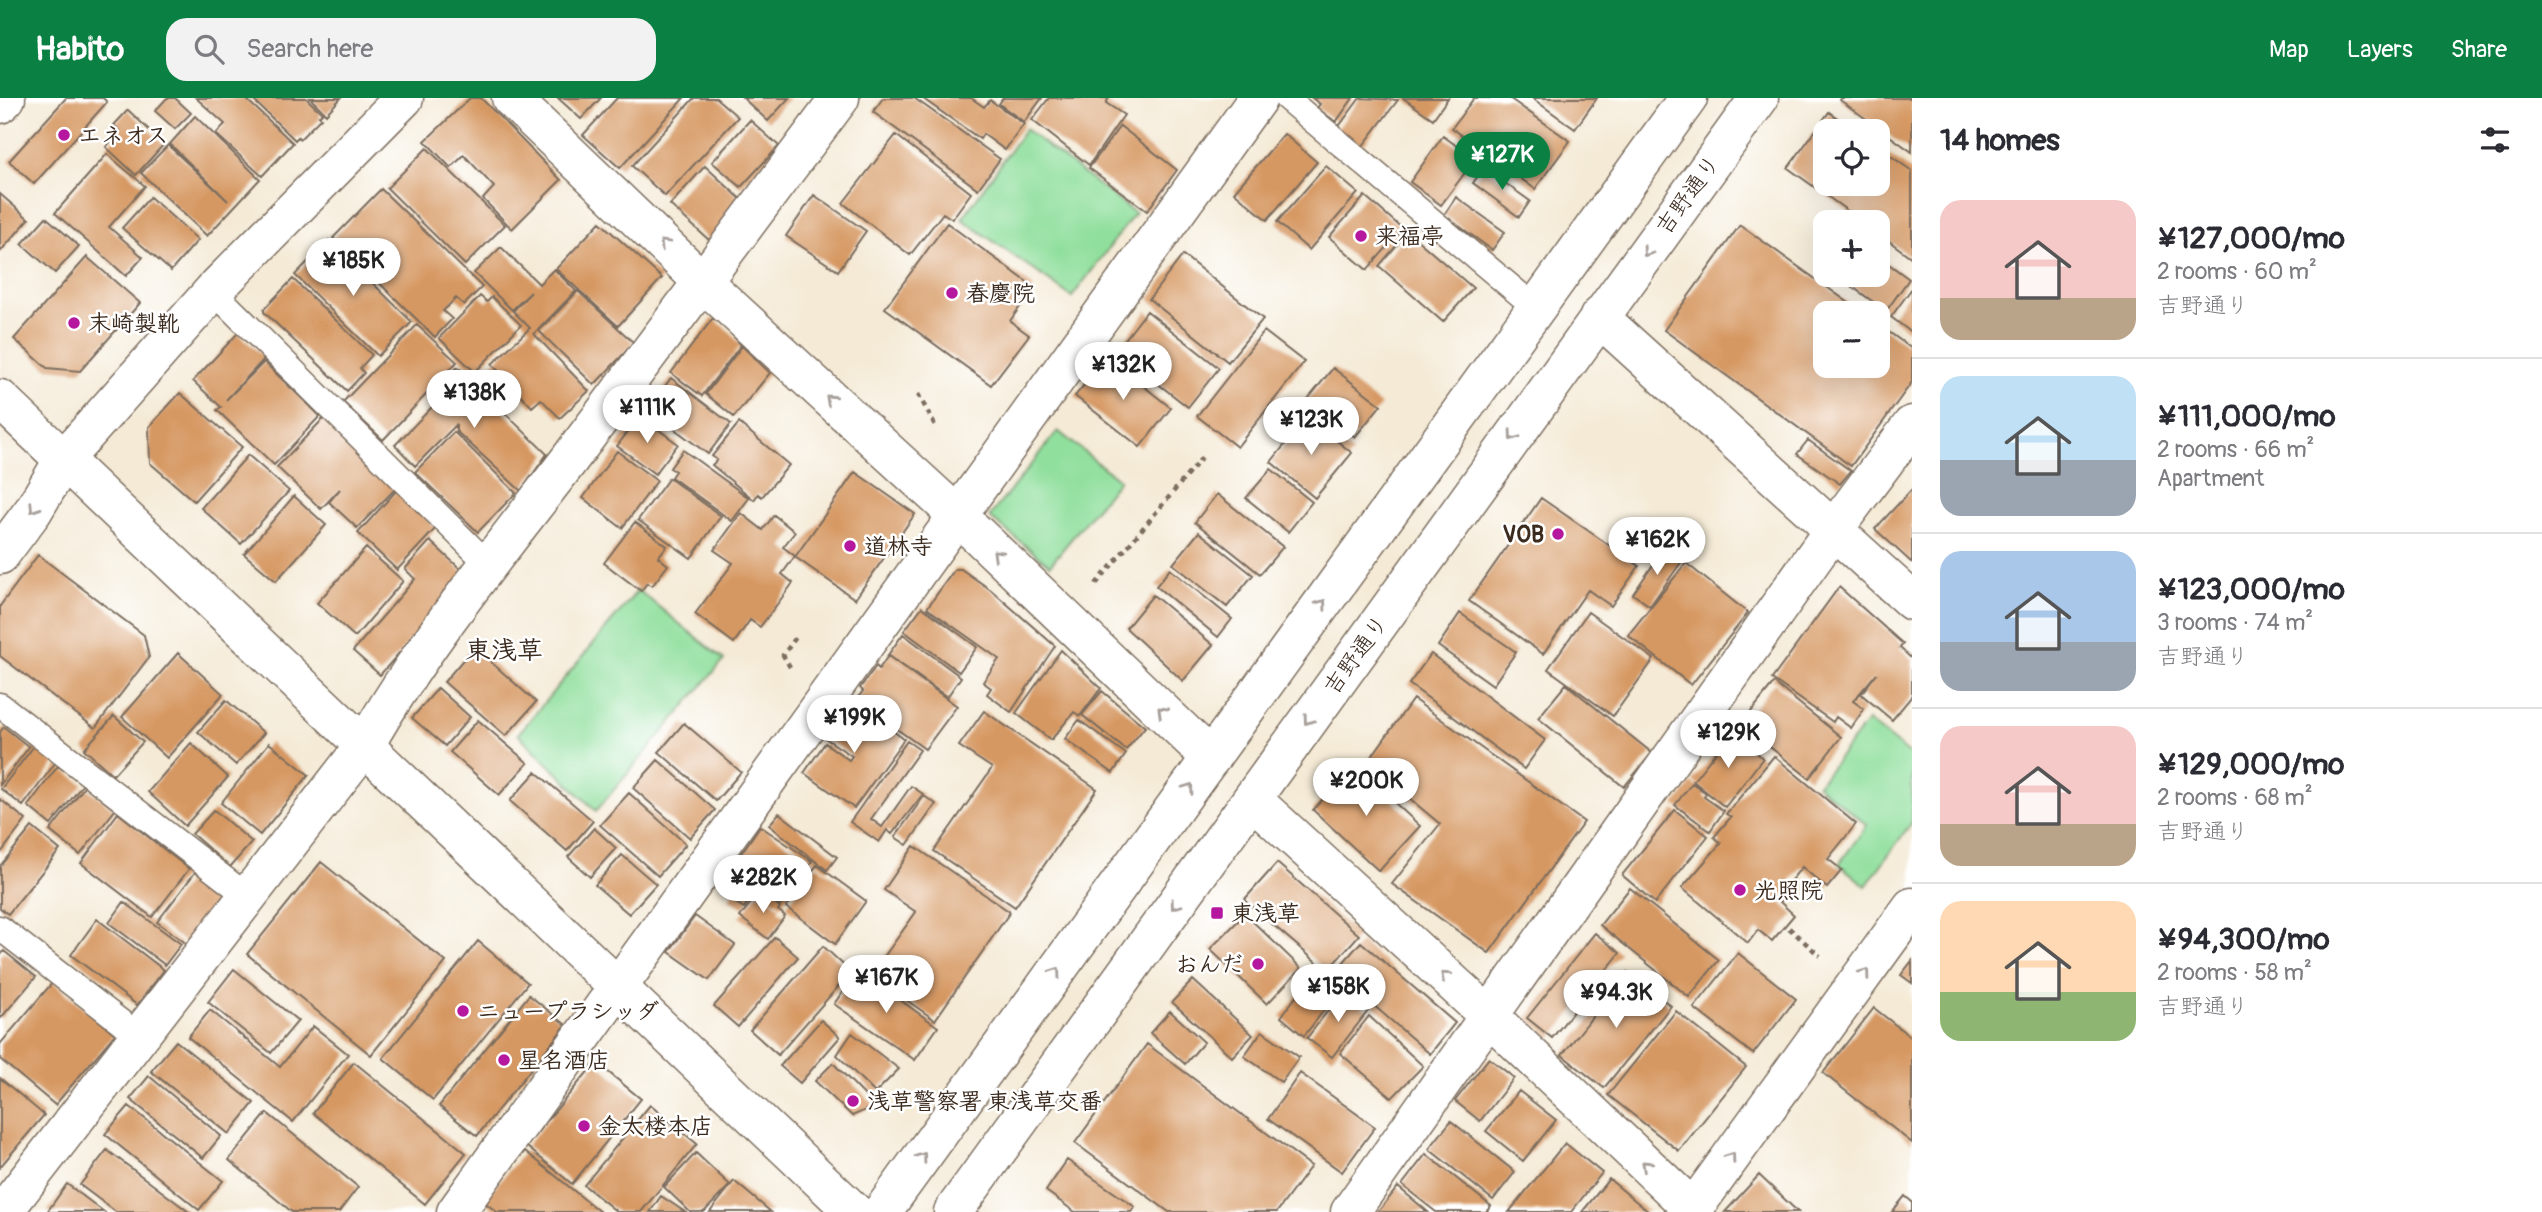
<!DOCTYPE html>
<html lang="en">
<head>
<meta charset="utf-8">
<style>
  :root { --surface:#fff; --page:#f2f2f3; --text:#2b2b33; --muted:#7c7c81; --line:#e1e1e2; --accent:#0b8043 }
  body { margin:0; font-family:Pangolin,"Klee One",sans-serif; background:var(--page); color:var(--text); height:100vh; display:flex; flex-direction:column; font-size:26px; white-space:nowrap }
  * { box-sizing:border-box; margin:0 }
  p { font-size:23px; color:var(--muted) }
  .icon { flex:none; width:38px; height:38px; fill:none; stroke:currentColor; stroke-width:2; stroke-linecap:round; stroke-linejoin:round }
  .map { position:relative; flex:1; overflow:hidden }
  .details { display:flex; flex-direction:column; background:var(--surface); width:630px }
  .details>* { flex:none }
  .tools { position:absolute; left:1813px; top:21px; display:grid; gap:14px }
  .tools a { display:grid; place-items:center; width:77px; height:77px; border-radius:14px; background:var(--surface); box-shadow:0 7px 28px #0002; font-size:35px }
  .price { position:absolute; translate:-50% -60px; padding:0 16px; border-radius:24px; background:#fff; color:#222; font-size:23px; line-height:46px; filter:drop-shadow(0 2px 4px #0008) }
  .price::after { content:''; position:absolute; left:50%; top:42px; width:21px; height:16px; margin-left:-10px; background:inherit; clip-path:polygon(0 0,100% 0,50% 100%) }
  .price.current { background:var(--accent); color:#fff }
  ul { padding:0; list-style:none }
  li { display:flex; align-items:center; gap:21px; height:175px; padding:0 28px }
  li+li { border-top:2px solid var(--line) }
  li span { display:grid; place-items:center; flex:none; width:196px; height:140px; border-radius:21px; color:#555 }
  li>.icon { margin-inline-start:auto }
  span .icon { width:84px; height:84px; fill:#fffc; stroke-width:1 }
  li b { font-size:30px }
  h2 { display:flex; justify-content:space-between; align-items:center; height:84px; padding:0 28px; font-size:30px }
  header { display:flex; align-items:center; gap:42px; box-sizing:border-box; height:98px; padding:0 35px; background:var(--accent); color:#fff }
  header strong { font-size:33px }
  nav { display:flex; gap:38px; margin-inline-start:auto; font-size:24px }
  .search { width:490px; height:63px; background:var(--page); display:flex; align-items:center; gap:18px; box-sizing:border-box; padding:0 24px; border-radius:21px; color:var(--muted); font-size:26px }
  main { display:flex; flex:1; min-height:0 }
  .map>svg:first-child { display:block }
</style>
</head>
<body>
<header>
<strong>Habito</strong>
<div class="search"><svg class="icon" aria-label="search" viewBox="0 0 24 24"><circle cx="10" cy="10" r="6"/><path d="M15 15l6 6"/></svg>Search here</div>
<nav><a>Map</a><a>Layers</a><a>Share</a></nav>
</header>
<main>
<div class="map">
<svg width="1912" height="1114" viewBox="0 0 1912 1114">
  <rect width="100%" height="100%" fill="#fff"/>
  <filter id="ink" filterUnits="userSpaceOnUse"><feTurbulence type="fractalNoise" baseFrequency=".0143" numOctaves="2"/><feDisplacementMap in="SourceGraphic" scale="14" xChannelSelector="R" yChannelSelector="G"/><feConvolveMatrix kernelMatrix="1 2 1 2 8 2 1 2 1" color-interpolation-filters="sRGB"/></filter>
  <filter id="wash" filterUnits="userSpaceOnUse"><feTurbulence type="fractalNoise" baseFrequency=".00686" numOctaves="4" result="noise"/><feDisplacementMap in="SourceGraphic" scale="28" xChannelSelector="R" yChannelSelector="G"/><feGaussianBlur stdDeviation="1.57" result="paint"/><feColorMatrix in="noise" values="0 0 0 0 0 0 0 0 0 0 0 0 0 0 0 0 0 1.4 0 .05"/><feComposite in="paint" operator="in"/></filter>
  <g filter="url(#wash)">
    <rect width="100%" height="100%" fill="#f4ead6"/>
    <path fill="#90df9d" stroke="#66845e" stroke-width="2" d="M1025 31 1135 115 1072 199 962 121Z
      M1058 333 1119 382 1050 467 989 419Z
      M638 492 724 562 596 713 518 636Z
      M1868 623 1912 658V724L1866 788 1839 766 1867 727 1817 687Z"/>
    <g id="blocks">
      <path fill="#d69862" d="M66 0H103L107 4 34 86 9 63Z
        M167 0H175L191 15 175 31 155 13Z
        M196 0H245L293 45 262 78 216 36 225 26Z
        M251 0H306L322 15 319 18 321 20 300 41 298 39 295 42Z
        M310 0H341L326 16Z
        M470 0H481L561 82 512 131 483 101 494 89 464 57 451 70 425 43Z
        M558 0H601L581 21Z
        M617 0H684L620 70 583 37Z
        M694 0H716L738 19 665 98 632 68Z
        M743 0H789L768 23Z
        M883 0H914L1000 61 978 91 873 14Z
        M922 0H971L984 9 990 2 1024 26 1005 52 983 36 980 41Z
        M1003 0H1042L1024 24 999 6Z
        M1049 0H1109L1106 5 1124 17 1089 67 1032 22Z
        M1312 0H1353L1336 24 1317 10 1320 6Z
        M1360 0 1398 2 1362 49 1337 31Z
        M1403 0H1448L1433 21Z
        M1474 0H1509L1570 43 1535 91 1452 30Z
        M1532 0H1597L1575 31Z
        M1841 0H1912V54L1840 2Z
        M128 12 164 46 136 77 106 49 120 33 114 27Z
        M1829 14 1856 33H1825V86H1878V49L1912 73V160L1878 135V124H1863L1788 70Z
        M195 18 260 81 207 138 141 75 168 47 228 103 170 46Z
        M750 22 779 48 741 89 712 64Z
        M1120 28 1177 72 1147 113 1089 70Z
        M1284 36 1317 64 1267 122 1234 94Z
        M896 37 971 95 952 121 943 115 910 157 843 105Z
        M1443 38 1475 61 1441 107 1410 84Z
        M427 50 505 127 465 167 387 90Z
        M107 56 145 88 109 129 143 159 126 178 55 115Z
        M705 68 744 104 709 142 670 107Z
        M1326 68 1358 95 1309 152 1277 124Z
        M1484 70 1530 103 1519 119 1473 85Z
        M381 91 482 189 464 207 456 200 443 213 452 221 435 239 333 140Z
        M0 96 29 121 0 154Z
        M814 97 866 133 838 173 786 138Z
        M1365 98 1403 131 1367 172 1329 139Z
        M150 99 198 142 171 173 122 130Z
        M1456 99 1505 134 1492 152 1444 117Z
        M46 119 79 148 55 175 22 146Z
        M600 124 662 180 618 228 556 171Z
        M947 125 1034 189 1010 223 1029 237 991 287 885 210Z
        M1740 127 1863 215H1825V268H1878V226L1912 251V284L1851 368 1664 232Z
        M1408 134 1473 190 1443 224 1379 168Z
        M329 142 412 224 378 258 295 177Z
        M501 149 539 186 554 171 576 193 534 236 589 293 560 320 541 301 532 309 492 266 530 230 513 213 531 194 512 212 474 175Z
        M1183 157 1263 221 1228 264 1149 201Z
        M1878 158 1909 181 1886 213 1836 177H1878Z
        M87 159 140 205 80 273 47 270 14 241Z
        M293 181 372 257 360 270 364 275 347 293 264 214V211Z
        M1912 190V235L1891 219Z
        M578 193 634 245 594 287 539 233Z
        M480 198 487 204 492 199 521 227 475 274 439 240Z
        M1147 213 1219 270 1188 309 1116 253Z
        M713 220 729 233 741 247 702 298 671 275Z
        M417 227 457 264 383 342 343 304Z
        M1264 233 1304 264 1237 349 1197 318Z
        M238 235 265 260 226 302 264 264 320 318 274 367 217 312 221 309 193 283Z
        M742 248 770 275 734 319 706 296Z
        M1107 259 1171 310 1140 349 1075 298Z
        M458 269 547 356 521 393 456 333V327L415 368 395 347 435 306 428 299Z
        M1333 270 1381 307 1355 339 1308 301Z
        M671 280 731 326 708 356 648 311Z
        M180 295 242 349 194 403 150 365 149 329Z
        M640 318 678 346 655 376 617 348Z
        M1307 319 1352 355 1315 400 1271 364Z
        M324 320 396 390 357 430 329 404 340 391 321 411 277 369Z
        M739 325 789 367 762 399 758 396 754 402 712 367 717 362 712 358Z
        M454 334 516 395 478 434 415 374Z
        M1808 342 1851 373 1840 386 1797 356Z
        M683 352 749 400 732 423 671 379 675 373 670 370Z
        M617 353 657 383 622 430 583 400Z
        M248 357 289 393 241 446 201 410Z
        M1271 371 1312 404 1288 434 1246 400Z
        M855 374 915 416 855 501 795 459Z
        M669 380 721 418 691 460 638 422Z
        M1912 391V465L1875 431Z
        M396 393 436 430 397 472 358 435Z
        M1217 396 1283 449 1260 476 1195 424Z
        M294 398 326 427 276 483 244 456Z
        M1541 400 1639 468 1611 508 1588 492 1543 556 1469 503Z
        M741 415 763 432 774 417 795 434 783 449 795 458 782 476 793 485 760 529 750 522 734 545 695 516 733 465 714 452Z
        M635 424 667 448 658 459 668 467 652 488 647 485 641 493 604 465Z
        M1199 434 1253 477 1227 509 1173 466Z
        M430 443 467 477 380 577 353 553 415 481 405 471Z
        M366 450 403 483 355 539 317 505Z
        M1664 451 1682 463 1650 508 1633 496Z
        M38 457 144 537 149 559 95 630 0 558V508Z
        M1686 465 1748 515 1691 587 1628 537Z
        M955 471H961L991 492 1055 548 1011 614 987 596 991 590 983 584 999 561 927 510Z
        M1170 471 1232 521 1218 539 1156 488Z
        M1839 489 1903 546 1900 550 1912 561V598L1892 622 1861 596 1877 575 1853 603 1864 611 1851 630 1836 619 1833 624 1772 581Z
        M1153 497 1213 547 1183 583 1126 530Z
        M922 509 977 549 959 574 904 533Z
        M1588 514 1654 561 1613 618 1548 571Z
        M1460 515 1516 554 1493 587 1438 548Z
        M903 536 961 579 947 599 888 557Z
        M474 549 536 604 506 638 444 584Z
        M1061 552 1101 590 1080 618 1074 614 1051 642 1016 615Z
        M178 555 223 596 167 660 122 619Z
        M1431 556 1545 642 1524 671 1409 586Z
        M888 558 957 608 925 651 856 602 863 593 860 590 876 568 879 571Z
        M1774 585 1841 639 1809 680 1741 626Z
        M1566 586 1652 655 1624 689 1538 620Z
        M438 590 470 619 445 648 412 620Z
        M1102 593 1145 629 1126 652 1082 617Z
        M1413 601 1584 724 1489 855 1392 786 1440 726 1367 665Z
        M226 602 264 635 236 667 198 634Z
        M851 603 904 641 854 710 804 675 825 645 849 662 852 658 825 640Z
        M984 613 1097 691 1015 809 934 753 992 670 959 648Z
        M114 618 143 644 113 677 84 651Z
        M478 622 528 665 499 697 450 654Z
        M1079 622 1126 656 1113 675 1065 641Z
        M684 625 741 674 716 703 659 654Z
        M4 629 29 649 0 687V634Z
        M1731 635 1763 660 1725 709 1693 683Z
        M907 643 920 652 871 721 882 729 911 688 923 696 892 736 887 732 879 744 850 724Z
        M191 645 228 679 185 728 148 694Z
        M269 645 309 677 260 737 221 705Z
        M34 648 56 664 23 708 1 691Z
        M1774 658 1856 726 1828 761 1842 772 1827 790 1802 769 1786 788 1791 792 1780 804 1794 817 1772 843 1758 832 1748 845 1682 790 1721 745 1714 739 1731 719 1726 716Z
        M658 662 715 712 690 740 633 690Z
        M1354 667 1420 728 1379 773 1313 712Z
        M58 668 83 686 51 727 28 708Z
        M536 674 593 723 567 753 510 703Z
        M1692 685 1706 695 1704 699 1724 713 1710 733 1675 707Z
        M85 688 115 712 80 757 50 733Z
        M629 695 686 746 658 778 600 727Z
        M924 698 936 706 907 747 895 739Z
        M0 701 26 722 0 756Z
        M214 712 252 744 230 769 192 736Z
        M1675 712 1708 738 1655 805 1622 777Z
        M118 715 189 771 152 819 81 765Z
        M779 715 837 759 827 772 769 727Z
        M760 728 812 763 781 807 757 791 744 810 729 801 734 792 722 783Z
        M32 729 60 752 8 816 0 810V768Z
        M594 730 616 750 590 779 568 759Z
        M914 748 1010 814 935 922 871 877 916 814 884 792Z
        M622 757 656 786 629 816 595 787Z
        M321 764 446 864 371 957 247 856Z
        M1277 765 1359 837 1327 873 1244 802Z
        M817 767 866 803 835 846 786 809Z
        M197 772 227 795 187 846 157 824Z
        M1630 790 1719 862 1689 899 1600 827Z
        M759 794 780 809 778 812 785 818 768 841 740 819Z
        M124 804 181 846 165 867 109 825Z
        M1245 816 1301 870 1267 906 1210 851Z
        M695 818 735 847 709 882 669 854Z
        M97 821 164 872 137 907 71 857Z
        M1595 835 1620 855 1552 940 1527 920Z
        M775 839 798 859 738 929 714 908Z
        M478 843 528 885 433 1002 383 960Z
        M1361 844 1455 925 1430 956 1335 874Z
        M823 848 851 874 778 957 750 932Z
        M4 853 36 879 0 921V858Z
        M1738 855 1796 901 1753 956 1694 910Z
        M1912 863V885L1901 877Z
        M1317 870 1342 889 1304 938 1281 919Z
        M234 871 298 923 271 955 208 904Z
        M858 872 938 929 915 962 834 906Z
        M1628 874 1671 908 1604 990 1562 957Z
        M1193 882 1253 937 1232 959 1172 904Z
        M53 884 115 936 55 1007 0 961V946Z
        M1343 893 1368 913 1332 959 1307 940Z
        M529 897 566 927 477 1038 439 1008Z
        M1874 910 1912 940V1045L1823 975Z
        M210 912 280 969 313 928 348 956 293 1024 188 939Z
        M1170 913 1204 944 1185 966 1150 935Z
        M1676 913 1746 969 1679 1053 1608 997Z
        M1369 918 1423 968 1392 1000 1340 955Z
        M821 922 840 939 800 985 780 968Z
        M1262 933 1299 959 1281 984 1244 958Z
        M852 935 899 971 875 995 837 957Z
        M176 943 254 1005 229 1036 151 973Z
        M1147 946 1311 1068 1277 1114H1169L1075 1045Z
        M1489 960 1514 980 1480 1023 1455 1003Z
        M354 964 466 1055 425 1106 313 1015Z
        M596 964 641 1001 572 1086 526 1048Z
        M833 965 875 1008 852 1018 815 983Z
        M1300 975 1375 1029 1342 1074 1268 1021Z
        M149 978 221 1038 203 1060 130 1001Z
        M0 980 44 1017 0 1069Z
        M1519 993 1556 1022 1523 1063 1486 1033Z
        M650 1007 697 1046 641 1114H617L584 1087Z
        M129 1008 223 1083 199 1112 105 1036Z
        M267 1015 358 1089 339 1114H292L229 1062Z
        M1451 1023 1515 1074 1493 1102 1429 1051Z
        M1565 1045 1602 1075 1571 1114H1509Z
        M107 1052 189 1114H116L80 1087Z
        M525 1053 600 1114H497L483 1103Z
        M696 1055 730 1087 704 1114H690L664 1089Z
        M1426 1056 1491 1108 1486 1114H1436L1402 1087Z
        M1067 1062 1135 1109 1131 1114H1075L1046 1093Z
        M1759 1077 1798 1114H1725Z
        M1609 1081 1649 1114H1582Z
        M734 1083 771 1114H710Z
        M67 1086 104 1114H47Z
        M1398 1089 1428 1114H1378Z
        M661 1098 685 1114H650Z
        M1905 1098 1912 1104V1114H1892Z"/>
    </g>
  </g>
  <g filter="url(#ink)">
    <use href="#blocks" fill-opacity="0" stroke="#7c6d5e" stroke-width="2"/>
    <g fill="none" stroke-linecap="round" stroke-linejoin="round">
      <g stroke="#7c6d5e" stroke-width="27">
        <path id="lane" d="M1286 0 1536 210
          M213 193 489 467
          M0 607 247 798
          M0 830 139 938"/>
      </g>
      <g stroke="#7c6d5e" stroke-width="41">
        <path id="street" d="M511 0 704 185 957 417 1211 660
          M0 6 6 0
          M1599 219 1912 503
          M0 457 33 413 64 361
          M1252 701 1490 919 1696 1114
          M3 1114 365 647C422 547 496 457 566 366 658 245 749 123 840 0
          M456 1114 1258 0
          M1350 1114 1834 431 1912 327
          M1691 1114 1912 809"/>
      </g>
      <g stroke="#7c6d5e" stroke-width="41">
        <path id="secondary" d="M0 301 854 1114
          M64 361 213 193 404 0
          M882 1114 1688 0
          M953 1114 1759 0"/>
      </g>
      <path stroke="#7c6d5e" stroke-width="4.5" stroke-dasharray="5 5" stroke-linecap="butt" d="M918 296 937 331
        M1096 486 1205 356
        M790 569 783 557 797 538
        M1789 830 1820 858"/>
      <use href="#lane" stroke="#fff" stroke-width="24"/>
      <use href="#street" stroke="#fff" stroke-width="38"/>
      <use href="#secondary" stroke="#fff" stroke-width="38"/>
    </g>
    <defs><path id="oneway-chevron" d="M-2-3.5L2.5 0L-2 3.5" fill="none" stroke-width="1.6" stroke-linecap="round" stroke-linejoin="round" transform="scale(1.75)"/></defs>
    <g stroke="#a79f9a">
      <use href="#oneway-chevron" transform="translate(664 146) rotate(-136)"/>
      <use href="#oneway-chevron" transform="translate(1647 154) rotate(126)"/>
      <use href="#oneway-chevron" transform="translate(830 301) rotate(-137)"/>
      <use href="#oneway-chevron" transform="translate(1513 338) rotate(126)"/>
      <use href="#oneway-chevron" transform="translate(34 410) rotate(123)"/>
      <use href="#oneway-chevron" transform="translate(997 456) rotate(-136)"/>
      <use href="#oneway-chevron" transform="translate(1322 506) rotate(-54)"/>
      <use href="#oneway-chevron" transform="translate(1162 613) rotate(-136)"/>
      <use href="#oneway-chevron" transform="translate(1308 622) rotate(126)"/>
      <use href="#oneway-chevron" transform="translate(1189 690) rotate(-54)"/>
      <use href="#oneway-chevron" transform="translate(1175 807) rotate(126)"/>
      <use href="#oneway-chevron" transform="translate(1056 874) rotate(-54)"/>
      <use href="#oneway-chevron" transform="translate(1865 875) rotate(-54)"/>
      <use href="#oneway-chevron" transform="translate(1445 878) rotate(-138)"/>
      <use href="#oneway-chevron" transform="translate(922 1059) rotate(-54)"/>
      <use href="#oneway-chevron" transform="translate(1731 1059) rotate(-54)"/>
      <use href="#oneway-chevron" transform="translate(1646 1067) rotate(-137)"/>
    </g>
  </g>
  <g fill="#b5179e" stroke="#fff" stroke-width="2.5">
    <circle cx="64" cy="37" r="7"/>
    <circle cx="1361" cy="138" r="7"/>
    <circle cx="952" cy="195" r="7"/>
    <circle cx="74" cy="225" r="7"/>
    <circle cx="1558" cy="436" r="7"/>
    <circle cx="850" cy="448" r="7"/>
    <circle cx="1740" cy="792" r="7"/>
    <rect x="1210" y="808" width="14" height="14" rx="3.5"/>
    <circle cx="1258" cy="866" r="7"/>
    <circle cx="463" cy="913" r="7"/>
    <circle cx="504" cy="962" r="7"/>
    <circle cx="853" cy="1003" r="7"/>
    <circle cx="584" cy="1028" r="7"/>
  </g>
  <g text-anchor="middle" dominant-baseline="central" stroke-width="5" stroke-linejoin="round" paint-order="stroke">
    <g font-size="23" font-weight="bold" fill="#3b2a1e" stroke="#fff" text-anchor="start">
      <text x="78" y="37">エネオス</text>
      <text x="1375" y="138">来福亭</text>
      <text x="966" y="195">春慶院</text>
      <text x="88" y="225">末崎製靴</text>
      <text x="1544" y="436" text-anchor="end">VOB</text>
      <text x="864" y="448">道林寺</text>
      <text x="1754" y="792">光照院</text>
      <text x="1231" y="815">東浅草</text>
      <text x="1244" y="866" text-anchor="end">おんだ</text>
      <text x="477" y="913">ニュープラシッダ</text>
      <text x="518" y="962">星名酒店</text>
      <text x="867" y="1003">浅草警察署 東浅草交番</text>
      <text x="598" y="1028">金太楼本店</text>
    </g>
    <g font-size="23" fill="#3b2a1e" stroke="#fff">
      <text transform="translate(1688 97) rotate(-54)">吉野通り</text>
      <text transform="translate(1356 557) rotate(-54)">吉野通り</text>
    </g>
    <g font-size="26" font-weight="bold" fill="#3b2a1e" stroke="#fff">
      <text x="504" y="553">東浅草</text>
    </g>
  </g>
</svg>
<div class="tools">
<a><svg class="icon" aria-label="locate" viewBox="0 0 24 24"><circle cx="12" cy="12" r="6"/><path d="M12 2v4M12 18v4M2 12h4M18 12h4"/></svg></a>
<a>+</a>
<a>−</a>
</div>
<b class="price current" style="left:1502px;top:94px">¥127K</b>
<b class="price" style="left:353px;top:200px">¥185K</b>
<b class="price" style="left:1123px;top:304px">¥132K</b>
<b class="price" style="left:474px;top:332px">¥138K</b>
<b class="price" style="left:647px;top:347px">¥111K</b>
<b class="price" style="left:1311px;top:359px">¥123K</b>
<b class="price" style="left:1657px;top:479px">¥162K</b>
<b class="price" style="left:854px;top:657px">¥199K</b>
<b class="price" style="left:1728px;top:672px">¥129K</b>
<b class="price" style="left:1366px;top:720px">¥200K</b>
<b class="price" style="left:763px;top:817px">¥282K</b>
<b class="price" style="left:886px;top:917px">¥167K</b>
<b class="price" style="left:1338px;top:926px">¥158K</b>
<b class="price" style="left:1616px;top:932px">¥94.3K</b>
</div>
<section class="details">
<h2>14 homes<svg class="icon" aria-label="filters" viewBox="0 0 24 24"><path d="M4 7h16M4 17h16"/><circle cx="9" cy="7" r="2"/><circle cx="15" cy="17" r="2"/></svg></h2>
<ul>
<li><span style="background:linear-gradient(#f6c9c9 70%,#b9a48a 0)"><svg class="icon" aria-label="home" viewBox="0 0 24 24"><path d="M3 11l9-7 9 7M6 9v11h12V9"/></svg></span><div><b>¥127,000/mo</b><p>2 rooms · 60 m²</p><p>吉野通り</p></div></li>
<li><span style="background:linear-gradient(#bfe0f5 60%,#9aa5b1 0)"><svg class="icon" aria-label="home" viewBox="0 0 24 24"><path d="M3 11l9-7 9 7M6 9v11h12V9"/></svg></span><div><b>¥111,000/mo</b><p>2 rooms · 66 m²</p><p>Apartment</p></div></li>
<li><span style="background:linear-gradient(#a9c7e8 65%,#9aa5b1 0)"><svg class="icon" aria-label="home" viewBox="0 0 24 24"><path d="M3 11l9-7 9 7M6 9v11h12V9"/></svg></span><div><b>¥123,000/mo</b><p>3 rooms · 74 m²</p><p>吉野通り</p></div></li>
<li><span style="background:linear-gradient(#f6c9c9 70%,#b9a48a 0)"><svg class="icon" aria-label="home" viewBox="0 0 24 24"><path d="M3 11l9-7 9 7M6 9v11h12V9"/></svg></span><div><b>¥129,000/mo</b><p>2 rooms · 68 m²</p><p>吉野通り</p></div></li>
<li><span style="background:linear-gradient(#ffd9b3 65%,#8fb573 0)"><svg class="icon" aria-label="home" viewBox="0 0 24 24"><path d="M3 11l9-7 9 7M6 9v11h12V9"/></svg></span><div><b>¥94,300/mo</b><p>2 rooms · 58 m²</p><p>吉野通り</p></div></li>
</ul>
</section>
</main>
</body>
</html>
